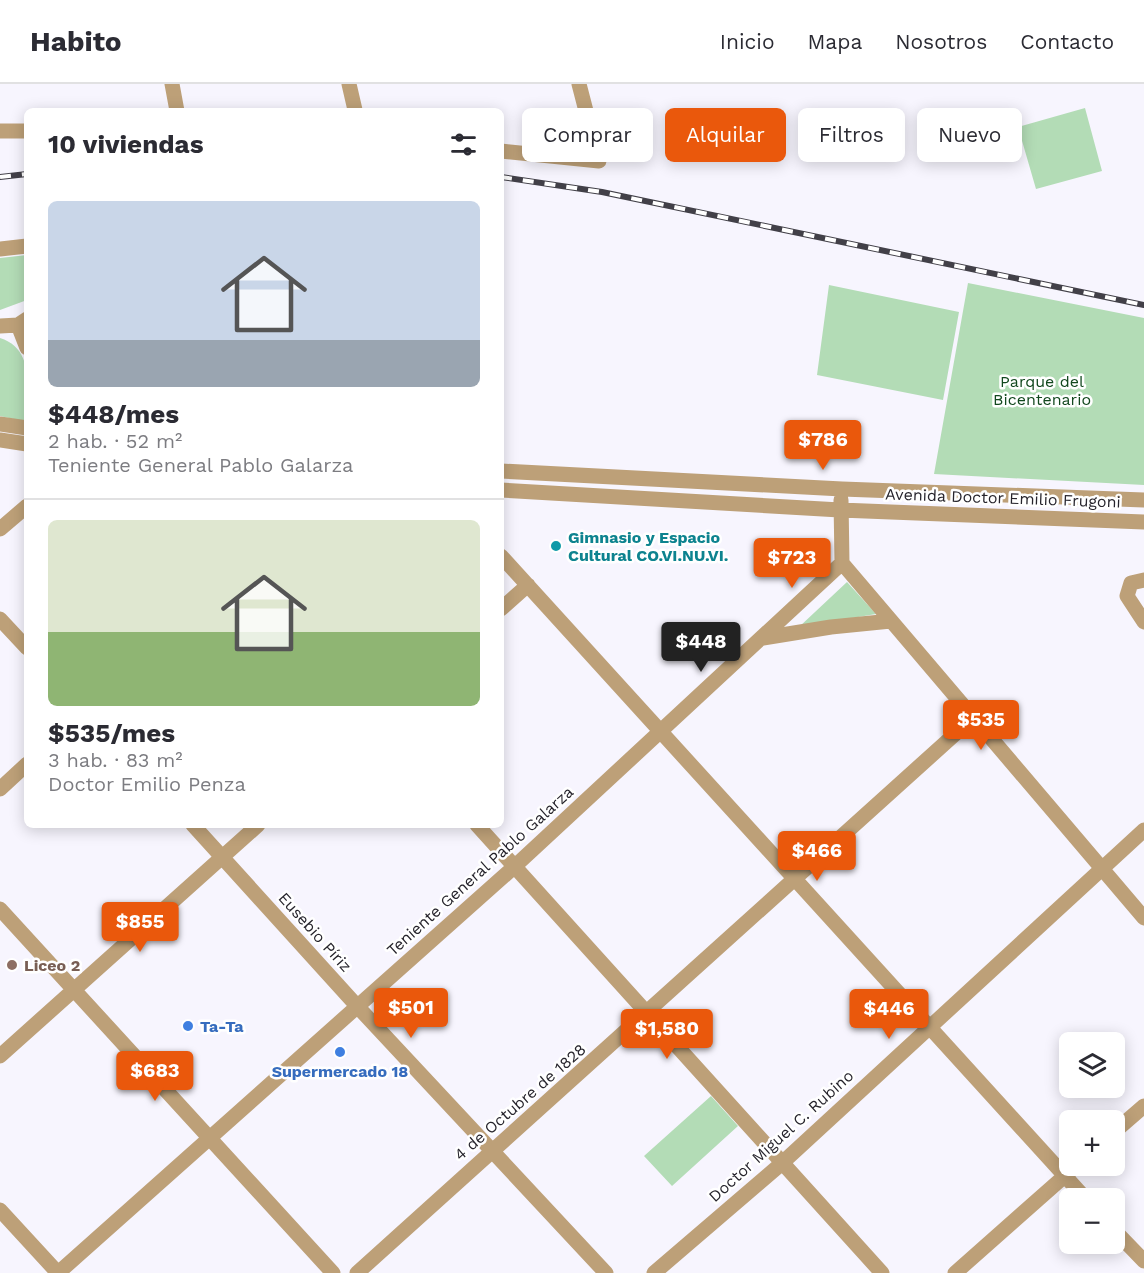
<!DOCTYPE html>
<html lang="es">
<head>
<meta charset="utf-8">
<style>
  :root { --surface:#fff; --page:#f2f2f3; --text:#2b2b33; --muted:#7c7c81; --line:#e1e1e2; --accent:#ea580c }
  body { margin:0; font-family:"Work Sans",sans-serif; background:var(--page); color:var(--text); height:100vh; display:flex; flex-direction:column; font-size:22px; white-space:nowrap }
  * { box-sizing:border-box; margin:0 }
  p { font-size:20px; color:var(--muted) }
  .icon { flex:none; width:33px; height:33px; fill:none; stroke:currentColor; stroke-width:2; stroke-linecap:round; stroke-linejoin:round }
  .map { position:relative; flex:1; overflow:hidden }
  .details { position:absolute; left:24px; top:24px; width:480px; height:720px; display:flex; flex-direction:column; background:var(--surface); border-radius:9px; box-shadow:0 3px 15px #0003 }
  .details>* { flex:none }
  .guide { position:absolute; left:522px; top:24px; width:531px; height:54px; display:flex; gap:12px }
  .controls { position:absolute; left:1059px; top:948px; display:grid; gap:12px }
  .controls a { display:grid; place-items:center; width:66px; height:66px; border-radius:9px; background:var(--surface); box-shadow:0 3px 15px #0003; font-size:30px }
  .price { position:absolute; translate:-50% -51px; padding:0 14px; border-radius:6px; background:var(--accent); color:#fff; font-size:20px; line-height:39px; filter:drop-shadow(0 2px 3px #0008) }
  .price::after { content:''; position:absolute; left:50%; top:36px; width:18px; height:14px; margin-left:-9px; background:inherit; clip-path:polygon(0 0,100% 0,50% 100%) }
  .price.active { background:#222; color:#fff }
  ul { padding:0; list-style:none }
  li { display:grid; align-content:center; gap:12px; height:318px; padding:0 24px }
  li+li { border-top:2px solid var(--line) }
  li span { display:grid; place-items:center; height:186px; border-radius:9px; color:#555 }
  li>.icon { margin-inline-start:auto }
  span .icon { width:108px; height:108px; fill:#fffc; stroke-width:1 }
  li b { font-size:26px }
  h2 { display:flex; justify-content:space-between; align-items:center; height:72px; padding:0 24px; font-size:26px }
  .tag { padding:0 21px; border-radius:9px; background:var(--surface); box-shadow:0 3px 15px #0003; font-size:21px; line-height:54px }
  .tag.active { background:var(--accent); color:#fff }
  header { display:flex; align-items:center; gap:36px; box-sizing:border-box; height:84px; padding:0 30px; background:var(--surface); border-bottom:2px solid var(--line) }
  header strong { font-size:28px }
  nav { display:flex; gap:33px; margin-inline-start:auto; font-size:21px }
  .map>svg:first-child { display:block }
</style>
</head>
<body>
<header>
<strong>Habito</strong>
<nav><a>Inicio</a><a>Mapa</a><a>Nosotros</a><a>Contacto</a></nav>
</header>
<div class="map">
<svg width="1144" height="1189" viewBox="0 0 1144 1189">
  <rect width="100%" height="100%" fill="#f7f5fe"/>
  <path fill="#b3dcb6" d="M1085 24 1102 87 1036 105 1018 43Z
    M27 171V216L0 226V174Z
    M968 199 1144 234V401L934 390Z
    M829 201 959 228 943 316 817 291Z
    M0 254C36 265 27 308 27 338L0 332Z
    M847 498 876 530 799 543Z
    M711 1012 738 1042 672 1102 644 1072Z"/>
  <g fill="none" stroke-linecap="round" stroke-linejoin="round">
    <path stroke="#bda078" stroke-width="15" d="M172 0 177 27
      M349 0 355 26
      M0 47H27
      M501 67 599 77 579 0
      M0 165 27 162
      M18 241 27 264
      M0 242 18 241 27 235
      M0 340 27 344
      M0 356 27 360
      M501 387 842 405 1144 416
      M501 406 840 426 1144 438
      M841 416 842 479
      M0 445 27 422
      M501 472 1085 1114
      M842 479 1144 834
      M1144 496 1131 499 1127 512 1144 538
      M501 525 528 501
      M0 535 27 564
      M763 554 831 543 891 537
      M0 705 27 680
      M193 741 357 922 606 1189
      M477 741 882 1189
      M0 825 333 1189
      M0 972 258 741
      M1114 1048 1144 1022
      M0 1126 58 1189
      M1114 1146 1144 1177
      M58 1189 514 783 842 479
      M357 1189 974 633
      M654 1189 781 1080 1144 746
      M955 1189 1076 1082"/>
    <g stroke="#424048" stroke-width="6">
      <path id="rail" d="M0 93 27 90
        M501 93 602 108 1144 221"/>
    </g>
    <use href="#rail" stroke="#fff" stroke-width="4" stroke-dasharray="11" stroke-linecap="butt"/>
  </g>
  <circle fill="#0f9aa8" stroke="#fff" stroke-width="2" cx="556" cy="462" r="6"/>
  <circle fill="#8d6e63" stroke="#fff" stroke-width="2" cx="12" cy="881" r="6"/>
  <g fill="#3f7fe0" stroke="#fff" stroke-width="2">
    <circle cx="188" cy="942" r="6"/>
    <circle cx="340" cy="968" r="6"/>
  </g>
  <g text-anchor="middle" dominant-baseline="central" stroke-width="5" stroke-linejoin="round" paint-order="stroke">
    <g font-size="16" fill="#12481e" stroke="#fff">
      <text x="1042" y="297">Parque del<tspan x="1042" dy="18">Bicentenario</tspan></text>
    </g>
    <g font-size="16" fill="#26242c" stroke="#fff">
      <text transform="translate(1003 414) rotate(2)">Avenida Doctor Emilio Frugoni</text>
      <text transform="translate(480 787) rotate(-42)">Teniente General Pablo Galarza</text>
      <text transform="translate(315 848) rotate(48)">Eusebio Píriz</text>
      <text transform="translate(520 1018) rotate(-41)">4 de Octubre de 1828</text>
      <text transform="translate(781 1052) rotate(-42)">Doctor Miguel C. Rubino</text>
    </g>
    <g font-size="16" font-weight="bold" fill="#0d838f" stroke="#fff" text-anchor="start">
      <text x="568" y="453">Gimnasio y Espacio<tspan x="568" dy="18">Cultural CO.VI.NU.VI.</tspan></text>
    </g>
    <g font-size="16" font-weight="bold" fill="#785e54" stroke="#fff" text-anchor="start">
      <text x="24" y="881">Liceo 2</text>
    </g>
    <g font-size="16" font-weight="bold" fill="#366cbe" stroke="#fff" text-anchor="start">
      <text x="200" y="942">Ta-Ta</text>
      <text x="340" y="987" text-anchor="middle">Supermercado 18</text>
    </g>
  </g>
</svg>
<div class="controls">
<a><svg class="icon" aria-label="layers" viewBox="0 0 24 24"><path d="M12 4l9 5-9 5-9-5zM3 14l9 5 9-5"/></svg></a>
<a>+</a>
<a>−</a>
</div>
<b class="price" style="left:823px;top:387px">$786</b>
<b class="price" style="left:792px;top:505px">$723</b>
<b class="price active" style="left:701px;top:589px">$448</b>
<b class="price" style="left:981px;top:667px">$535</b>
<b class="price" style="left:817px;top:798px">$466</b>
<b class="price" style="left:140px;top:869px">$855</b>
<b class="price" style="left:411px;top:955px">$501</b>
<b class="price" style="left:889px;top:956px">$446</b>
<b class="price" style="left:667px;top:976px">$1,580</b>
<b class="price" style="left:155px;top:1018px">$683</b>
<div class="guide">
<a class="tag">Comprar</a>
<a class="tag active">Alquilar</a>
<a class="tag">Filtros</a>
<a class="tag">Nuevo</a>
</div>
<section class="details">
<h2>10 viviendas<svg class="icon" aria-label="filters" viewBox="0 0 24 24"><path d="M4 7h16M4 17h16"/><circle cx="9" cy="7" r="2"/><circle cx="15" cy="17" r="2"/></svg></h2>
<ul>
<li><span style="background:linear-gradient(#c9d6e8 75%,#9aa5b1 0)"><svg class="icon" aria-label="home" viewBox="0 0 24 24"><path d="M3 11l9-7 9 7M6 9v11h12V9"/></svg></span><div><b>$448/mes</b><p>2 hab. · 52 m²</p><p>Teniente General Pablo Galarza</p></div></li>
<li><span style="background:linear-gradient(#dfe7d0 60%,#8fb573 0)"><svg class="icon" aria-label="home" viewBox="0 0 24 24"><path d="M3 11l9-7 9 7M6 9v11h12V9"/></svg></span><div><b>$535/mes</b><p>3 hab. · 83 m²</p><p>Doctor Emilio Penza</p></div></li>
</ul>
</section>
</div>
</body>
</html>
